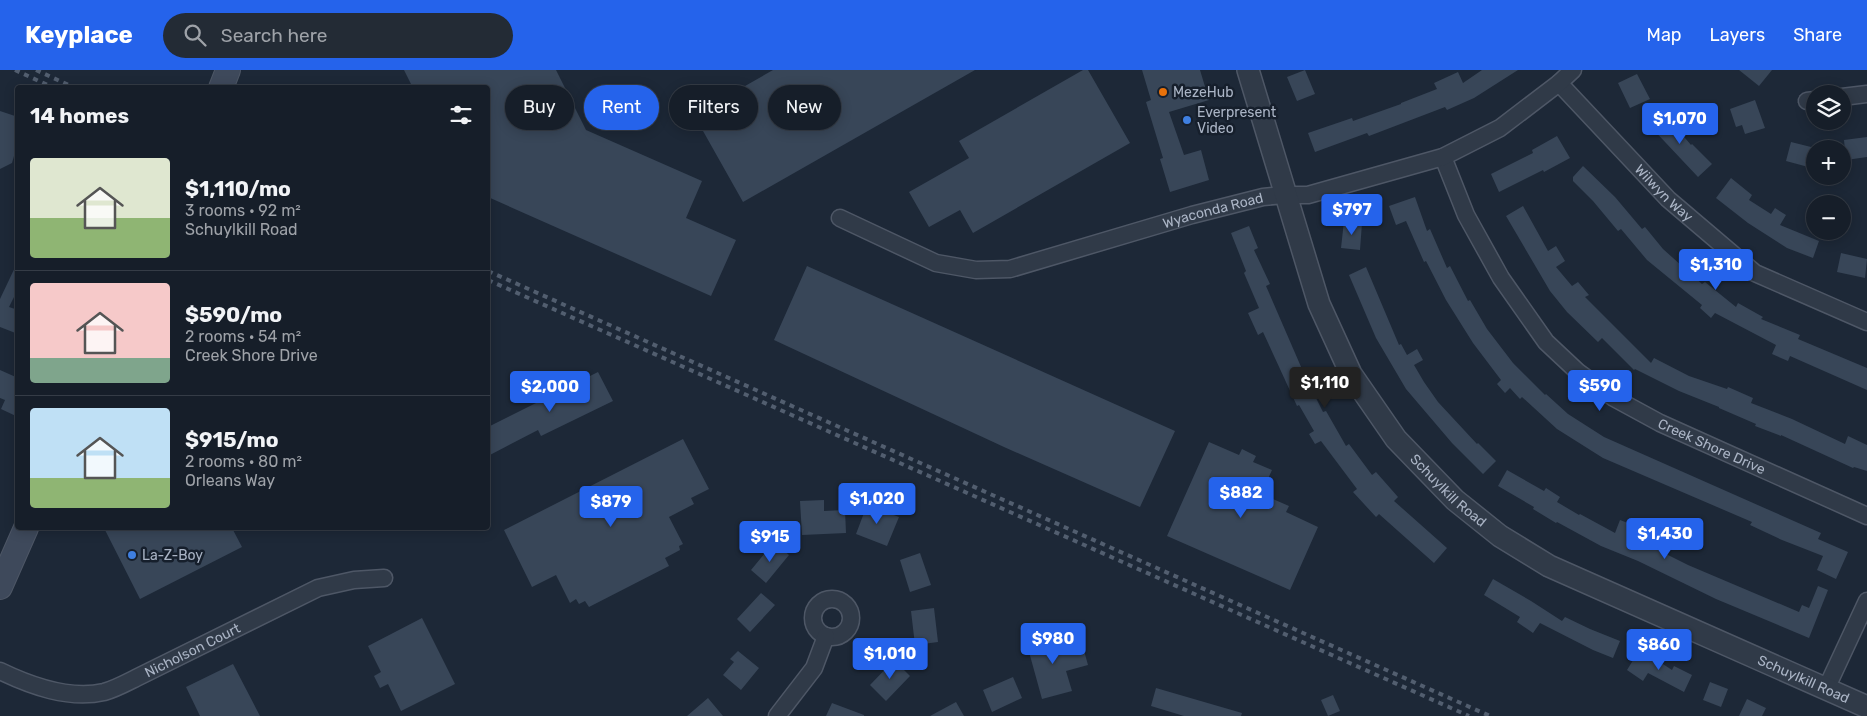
<!DOCTYPE html>
<html lang="en">
<head>
<meta charset="utf-8">
<style>
  :root { --surface:#161e29; --page:#232b35; --text:#f1f3f6; --muted:#9ea2a8; --line:#353c46; --accent:#2563eb }
  body { margin:0; font-family:Rubik,sans-serif; background:var(--page); color:var(--text); height:100vh; display:flex; flex-direction:column; font-size:19px; white-space:nowrap }
  * { box-sizing:border-box; margin:0 }
  p { font-size:16px; color:var(--muted) }
  .icon { flex:none; width:28px; height:28px; fill:none; stroke:currentColor; stroke-width:2; stroke-linecap:round; stroke-linejoin:round }
  .map { position:relative; flex:1; overflow:hidden }
  .side { position:absolute; left:15px; top:15px; width:475px; height:445px; display:flex; flex-direction:column; background:var(--surface); border-radius:5px; box-shadow:0 2px 12px #0003,0 0 0 1px var(--line) }
  .side>* { flex:none }
  .top-card { position:absolute; left:505px; top:15px; width:475px; height:45px; display:flex; gap:10px }
  .buttons { position:absolute; left:1806px; top:15px; display:grid; gap:10px }
  .buttons a { display:grid; place-items:center; width:45px; height:45px; border-radius:50%; background:var(--surface); box-shadow:0 2px 12px #0003,0 0 0 1px var(--line); font-size:25px }
  .price { position:absolute; translate:-50% -42px; padding:0 11px; border-radius:5px; background:var(--accent); color:#fff; font-size:16px; line-height:32px; filter:drop-shadow(0 1px 2px #0008) }
  .price::after { content:''; position:absolute; left:50%; top:30px; width:15px; height:11px; margin-left:-8px; background:inherit; clip-path:polygon(0 0,100% 0,50% 100%) }
  .price.active { background:#222; color:#fff }
  ul { padding:0; list-style:none }
  li { display:flex; align-items:center; gap:15px; height:125px; padding:0 15px }
  li+li { border-top:1px solid var(--line) }
  li span { display:grid; place-items:center; flex:none; width:140px; height:100px; border-radius:5px; color:#555 }
  li>.icon { margin-inline-start:auto }
  span .icon { width:60px; height:60px; fill:#fffc; stroke-width:1 }
  li b { font-size:21px }
  h2 { display:flex; justify-content:space-between; align-items:center; height:60px; padding:0 15px; font-size:21px }
  .tag { padding:0 18px; border-radius:22px; background:var(--surface); box-shadow:0 2px 12px #0003,0 0 0 1px var(--line); font-size:18px; line-height:45px }
  .tag.active { background:var(--accent); color:#fff }
  header { display:flex; align-items:center; gap:30px; box-sizing:border-box; height:70px; padding:0 25px; background:var(--accent); color:#fff }
  header strong { font-size:24px }
  nav { display:flex; gap:28px; margin-inline-start:auto; font-size:18px }
  .search { width:350px; height:45px; background:var(--page); display:flex; align-items:center; gap:12px; box-sizing:border-box; padding:0 18px; border-radius:28px; color:var(--muted); font-size:19px }
  .map>svg:first-child { display:block }
</style>
</head>
<body>
<header>
<strong>Keyplace</strong>
<div class="search"><svg class="icon" aria-label="search" viewBox="0 0 24 24"><circle cx="10" cy="10" r="6"/><path d="M15 15l6 6"/></svg>Search here</div>
<nav><a>Map</a><a>Layers</a><a>Share</a></nav>
</header>
<div class="map">
<svg width="1867" height="646" viewBox="0 0 1867 646">
  <rect width="100%" height="100%" fill="#1d2837"/>
  <path fill="#384658" d="M404 0H556L586 60 702 111 686 148 736 170 711 226 488 127V18H413Z
    M773 0H975L743 132 694 45Z
    M1083 0H1088L1130 73 973 163 960 140 929 157 909 122 969 88 959 71Z
    M1142 0H1200L1209 30 1169 42 1184 85 1201 80 1209 110 1170 122 1160 89 1163 88 1146 32 1151 30Z
    M1305 0 1315 24 1297 31 1287 7Z
    M1482 0H1518L1474 28 1447 40 1445 37 1369 66 1367 63 1315 82 1308 63 1352 48 1353 51 1401 34V33L1437 19 1434 13 1458 2 1463 13Z
    M1739 0H1772L1759 16Z
    M1637 4 1650 29 1630 38 1618 13Z
    M1755 30 1765 58 1745 64 1742 55 1736 57 1730 39Z
    M0 41 18 47V72L12 93 0 99Z
    M1663 42 1691 75 1692 74 1712 94 1698 107 1649 55Z
    M1557 66 1570 88 1544 102 1543 100 1499 122 1491 104 1533 83 1532 80Z
    M1867 67V87L1846 90 1844 70Z
    M1791 72 1815 78V89L1812 98 1786 91Z
    M1583 96 1615 127 1642 159 1645 157 1663 179 1702 214 1705 212 1736 237 1738 233 1763 247 1761 249 1800 265 1798 269 1867 298V320L1790 286 1788 291 1772 284 1776 275 1715 243 1711 248 1700 238 1702 235 1647 190 1621 159 1618 161 1593 131 1573 111V107Z
    M1731 108 1752 125 1749 130 1771 144 1775 138 1786 145 1780 155 1819 171 1813 188 1787 178 1748 153 1716 128Z
    M1415 127 1427 161 1430 159 1447 198 1450 196 1468 231 1470 230 1487 259 1513 293 1545 325 1546 324 1568 344 1604 367 1821 463 1818 469 1848 482 1836 509 1817 500 1823 486 1782 470 1750 455 1752 452 1603 388 1557 359 1522 327 1520 329 1510 318 1505 323 1497 314 1501 310 1473 273 1446 230 1426 191 1424 192 1406 151 1396 155 1389 136Z
    M1523 136 1548 181 1556 176 1565 191 1556 197 1572 216 1578 212 1589 225 1585 227 1651 293 1654 288 1689 306 1727 319 1728 317 1753 328 1751 333 1792 349 1845 374 1848 366 1867 375V401L1854 397 1853 398 1781 365V366L1755 356 1756 354 1719 338V337L1679 321 1635 299 1634 300 1602 268 1598 272 1567 242 1550 221 1506 146Z
    M1344 151 1362 153 1360 180 1341 178Z
    M1249 156 1258 178 1254 180 1270 214 1266 216 1305 306 1323 342 1326 341 1346 376 1349 374 1372 405 1376 402 1398 427 1394 431 1447 478 1434 493 1379 444 1376 447 1353 422 1357 419 1321 371 1315 374 1309 364 1314 361 1299 335 1297 336 1263 262 1258 265 1248 243 1259 238 1244 203 1246 201 1231 163Z
    M1841 183 1867 189 1865 208 1837 202Z
    M18 191V219L9 237 18 240V264L0 257V229Z
    M807 196 1175 361 1140 437 1004 377 774 270Z
    M1366 197 1399 275 1401 274 1407 285 1417 279 1423 290 1414 295 1424 312 1438 332 1477 374 1478 373 1496 391 1483 404 1452 373 1406 319 1376 268 1349 205Z
    M0 300 18 308V347L1 339 5 330 0 328Z
    M598 302 613 331 541 366 538 360 488 386V357Z
    M683 369 709 419 691 428 694 434 669 447 683 474 679 476 680 480 665 488 669 496 589 537 585 531 579 534 576 529 570 533 556 505 532 517 504 460Z
    M1209 372 1239 385 1242 379 1256 386 1253 392 1272 400 1261 424 1289 436 1286 442 1318 457 1290 520 1167 466Z
    M1507 400 1544 421 1546 418 1560 427 1557 432 1579 445 1580 444 1615 463 1620 450 1638 457 1634 468 1688 495 1799 542 1802 535 1809 538 1818 516 1828 520 1809 568 1716 529 1638 491 1601 476 1557 452 1556 453 1533 439 1534 437 1498 416Z
    M824 430V441L845 440 846 463 802 465 800 431Z
    M867 435 899 447 887 476 856 464Z
    M104 458H232L242 477 140 529Z
    M774 472 789 485 766 513 751 500Z
    M920 483 931 515 910 522 900 490Z
    M1493 509 1531 531 1562 551 1565 547 1590 559 1620 571 1613 588 1593 580 1540 553 1533 563 1517 552 1520 547 1484 525Z
    M761 523 775 535 750 562 737 549Z
    M934 538 938 572 915 575 911 541Z
    M422 548 455 614 401 641 388 614 380 618 374 606 381 602 368 576Z
    M1053 563 1058 584 1083 577 1088 595 1066 601 1072 621 1042 629 1026 571Z
    M1640 579 1672 600 1674 596 1692 605 1684 622 1648 603 1643 611 1627 600Z
    M738 581 759 598 741 620 723 605 734 592 730 589Z
    M894 590 910 606 886 631 870 615Z
    M233 594 260 646H200L186 617Z
    M1013 607 1022 628 992 642 983 620Z
    M1710 612 1728 619 1721 637 1703 630Z
    M1156 618 1242 643 1241 646H1184L1151 636Z
    M1333 625 1340 641 1328 646 1321 630Z
    M708 628 723 646H687Z
    M1747 629 1766 638 1762 646H1739Z
    M956 632 964 646H930Z
    M832 633 864 645V646H826Z"/>
  <g fill="none" stroke-linecap="round" stroke-linejoin="round">
    <g stroke="#4e5766" stroke-width="19">
      <g id="minor">
        <path id="s1" d="M1559 13 1668 129 1755 203 1867 252"/>
        <path d="M1842 27 1867 24"/>
        <path d="M1807 31 1815 30"/>
        <path id="s2" d="M1443 87 1466 145 1501 208 1546 272 1578 302 1614 328 1660 353 1867 446"/>
        <path id="s3" d="M840 148 936 193 976 200 1010 199 1192 145 1263 127 1284 125H1308L1443 87 1500 58 1559 13 1573 0"/>
        <circle cx="832" cy="548" r="19"/>
        <path id="s4" d="M0 601C31 616 69 630 104 622 115 619 126 613 136 608L318 518 354 510 384 508"/>
        <path d="M1826 619 1867 531"/>
        <path d="M777 646 814 598 826 566"/>
      </g>
    </g>
    <g stroke="#4e5766" stroke-width="24">
      <g id="tertiary">
        <path id="s5" d="M1248 0 1319 234 1351 304 1396 369 1455 430 1500 466 1549 496 1867 637"/>
      </g>
    </g>
    <g stroke="#4e5766" stroke-width="26">
      <path id="secondary" d="M221 18 228 0
        M0 517 26 458"/>
    </g>
    <use href="#minor" stroke="#303a48" stroke-width="16"/>
    <use href="#tertiary" stroke="#303a48" stroke-width="21"/>
    <use href="#secondary" stroke="#3e495b" stroke-width="24"/>
    <path stroke="#525e6f" stroke-width="4" stroke-dasharray="5 5" stroke-linecap="butt" d="M15 0 54 18
      M36 0 75 18
      M488 201 1490 646
      M488 210 1469 646"/>
  </g>
  <circle fill="#e8710a" stroke="#161f2c" stroke-width="2" cx="1163" cy="22" r="5"/>
  <g fill="#3f7fe0" stroke="#161f2c" stroke-width="2">
    <circle cx="1187" cy="50" r="5"/>
    <circle cx="132" cy="485" r="5"/>
  </g>
  <g text-anchor="middle" dominant-baseline="central" stroke-width="5" stroke-linejoin="round" paint-order="stroke">
    <g font-size="14" fill="#aab4c5" stroke="#161f2c" text-anchor="start">
      <text x="1173" y="22">MezeHub</text>
      <text x="1197" y="42">Everpresent<tspan x="1197" dy="16">Video</tspan></text>
      <text x="142" y="485">La-Z-Boy</text>
    </g>
    <g font-size="14" fill="#aab4c5" stroke="#161f2c">
      <text stroke="none"><textPath href="#s1" startOffset="152">Wilwyn Way</textPath></text>
      <text stroke="none"><textPath href="#s3" startOffset="392">Wyaconda Road</textPath></text>
      <text stroke="none"><textPath href="#s2" startOffset="410">Creek Shore Drive</textPath></text>
      <text stroke="none"><textPath href="#s5" startOffset="474">Schuylkill Road</textPath></text>
      <text stroke="none"><textPath href="#s4" startOffset="206">Nicholson Court</textPath></text>
      <text stroke="none"><textPath href="#s5" startOffset="879">Schuylkill Road</textPath></text>
    </g>
  </g>
</svg>
<div class="buttons">
<a><svg class="icon" aria-label="layers" viewBox="0 0 24 24"><path d="M12 4l9 5-9 5-9-5zM3 14l9 5 9-5"/></svg></a>
<a>+</a>
<a>−</a>
</div>
<b class="price" style="left:1680px;top:75px">$1,070</b>
<b class="price" style="left:1352px;top:166px">$797</b>
<b class="price" style="left:1716px;top:221px">$1,310</b>
<b class="price active" style="left:1325px;top:339px">$1,110</b>
<b class="price" style="left:1600px;top:342px">$590</b>
<b class="price" style="left:550px;top:343px">$2,000</b>
<b class="price" style="left:1241px;top:449px">$882</b>
<b class="price" style="left:877px;top:455px">$1,020</b>
<b class="price" style="left:611px;top:458px">$879</b>
<b class="price" style="left:1665px;top:490px">$1,430</b>
<b class="price" style="left:770px;top:493px">$915</b>
<b class="price" style="left:1053px;top:595px">$980</b>
<b class="price" style="left:1659px;top:601px">$860</b>
<b class="price" style="left:890px;top:610px">$1,010</b>
<div class="top-card">
<a class="tag">Buy</a>
<a class="tag active">Rent</a>
<a class="tag">Filters</a>
<a class="tag">New</a>
</div>
<section class="side">
<h2>14 homes<svg class="icon" aria-label="filters" viewBox="0 0 24 24"><path d="M4 7h16M4 17h16"/><circle cx="9" cy="7" r="2"/><circle cx="15" cy="17" r="2"/></svg></h2>
<ul>
<li><span style="background:linear-gradient(#dfe7d0 60%,#8fb573 0)"><svg class="icon" aria-label="home" viewBox="0 0 24 24"><path d="M3 11l9-7 9 7M6 9v11h12V9"/></svg></span><div><b>$1,110/mo</b><p>3 rooms · 92 m²</p><p>Schuylkill Road</p></div></li>
<li><span style="background:linear-gradient(#f6c9c9 75%,#7fa58c 0)"><svg class="icon" aria-label="home" viewBox="0 0 24 24"><path d="M3 11l9-7 9 7M6 9v11h12V9"/></svg></span><div><b>$590/mo</b><p>2 rooms · 54 m²</p><p>Creek Shore Drive</p></div></li>
<li><span style="background:linear-gradient(#bfe0f5 70%,#8fb573 0)"><svg class="icon" aria-label="home" viewBox="0 0 24 24"><path d="M3 11l9-7 9 7M6 9v11h12V9"/></svg></span><div><b>$915/mo</b><p>2 rooms · 80 m²</p><p>Orleans Way</p></div></li>
</ul>
</section>
</div>
</body>
</html>
